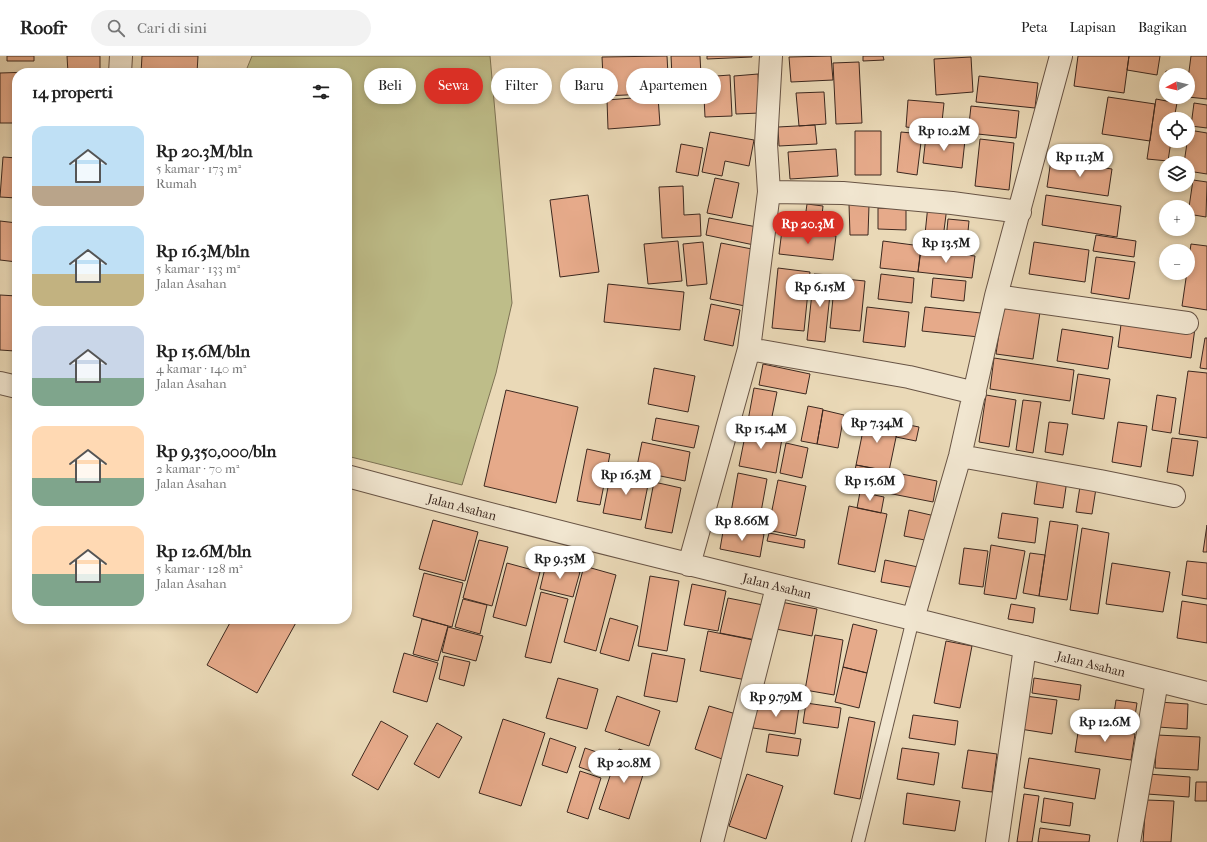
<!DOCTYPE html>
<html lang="id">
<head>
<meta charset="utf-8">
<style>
  :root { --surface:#fff; --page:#f2f2f2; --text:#222; --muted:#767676; --line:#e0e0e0; --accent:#d93025 }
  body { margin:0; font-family:"IM FELL French Canon",serif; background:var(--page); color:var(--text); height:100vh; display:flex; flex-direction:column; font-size:15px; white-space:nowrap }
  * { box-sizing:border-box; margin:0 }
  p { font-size:13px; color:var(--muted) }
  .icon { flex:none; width:22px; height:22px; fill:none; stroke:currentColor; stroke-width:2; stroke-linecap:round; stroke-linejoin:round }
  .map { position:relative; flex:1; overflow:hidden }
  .details { position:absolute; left:12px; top:12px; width:340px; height:556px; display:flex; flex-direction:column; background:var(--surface); border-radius:16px; box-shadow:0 2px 6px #0003 }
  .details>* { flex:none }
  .top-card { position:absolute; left:364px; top:12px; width:380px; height:36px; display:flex; gap:8px }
  .needle { width:26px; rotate:263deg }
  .controls { position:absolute; left:1159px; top:12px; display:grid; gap:8px }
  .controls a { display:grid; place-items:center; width:36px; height:36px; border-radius:50%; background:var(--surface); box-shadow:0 2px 6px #0003; font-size:20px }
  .price { position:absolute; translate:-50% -34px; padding:0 9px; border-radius:14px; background:#fff; color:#222; font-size:13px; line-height:26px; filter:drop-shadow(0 1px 2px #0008) }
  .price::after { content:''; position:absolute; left:50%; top:24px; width:12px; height:9px; margin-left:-6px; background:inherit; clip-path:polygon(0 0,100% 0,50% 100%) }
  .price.active { background:var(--accent); color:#fff }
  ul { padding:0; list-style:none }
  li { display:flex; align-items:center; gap:12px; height:100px; padding:0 20px }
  li span { display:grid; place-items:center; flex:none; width:112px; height:80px; border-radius:12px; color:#555 }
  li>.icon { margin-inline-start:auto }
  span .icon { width:48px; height:48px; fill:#fffc; stroke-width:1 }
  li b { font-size:17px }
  h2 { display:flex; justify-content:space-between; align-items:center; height:48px; padding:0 20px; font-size:17px }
  .pill { padding:0 14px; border-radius:18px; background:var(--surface); box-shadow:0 2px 6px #0003; font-size:14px; line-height:36px }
  .pill.active { background:var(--accent); color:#fff }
  header { display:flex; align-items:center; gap:24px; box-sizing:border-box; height:56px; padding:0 20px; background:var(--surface); border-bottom:1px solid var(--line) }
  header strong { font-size:19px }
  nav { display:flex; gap:22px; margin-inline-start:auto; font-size:14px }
  .search { width:280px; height:36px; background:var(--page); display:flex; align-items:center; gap:10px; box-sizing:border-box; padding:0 14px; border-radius:22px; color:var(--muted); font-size:15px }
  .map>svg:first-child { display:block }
</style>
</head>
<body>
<header>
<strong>Roofr</strong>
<div class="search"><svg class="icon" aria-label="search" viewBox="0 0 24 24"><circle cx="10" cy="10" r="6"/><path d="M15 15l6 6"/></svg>Cari di sini</div>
<nav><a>Peta</a><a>Lapisan</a><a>Bagikan</a></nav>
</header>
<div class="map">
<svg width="1207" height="786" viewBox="0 0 1207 786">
  <rect width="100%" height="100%" fill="#ead9b7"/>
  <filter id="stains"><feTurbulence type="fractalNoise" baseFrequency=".005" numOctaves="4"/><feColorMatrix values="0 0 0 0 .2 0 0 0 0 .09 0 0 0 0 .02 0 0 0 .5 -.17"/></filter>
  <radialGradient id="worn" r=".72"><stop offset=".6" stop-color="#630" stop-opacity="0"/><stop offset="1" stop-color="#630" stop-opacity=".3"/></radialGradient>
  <path fill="#bebd89" stroke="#7d7254" d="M252 0H490L512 247 496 317 462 429 347 400V17H245Z"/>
  <path fill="#e6aa8a" stroke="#3c281f" d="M7 0H34V5H7Z
    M67 0H100V17H68Z
    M142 0H198L197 17H141Z
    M667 0 669 37 604 40 602 1Z
    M671 0H700L702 39 673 41Z
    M707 0H752V1L707 3Z
    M831 0 833 24 791 26 789 1Z
    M863 0H883L884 4 863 5Z
    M1078 0H1129L1124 37 1074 30Z
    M1129 0H1160L1157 19 1127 14Z
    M1191 0H1207V43L1188 41V23Z
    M971 1 973 36 936 39 934 3Z
    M859 6 862 67 836 68 833 7Z
    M63 15V17H17V67H0V17Z
    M1166 15 1186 19H1166V40L1162 39Z
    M758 18 760 57 736 58 734 20Z
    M730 19 732 60 705 61 703 21Z
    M979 20 1038 27 1035 52 976 46Z
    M824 36 826 68 799 70 796 37Z
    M658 40 660 69 608 73 607 44Z
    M1108 41 1155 48 1150 85 1102 78Z
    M1156 43 1177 47 1174 63H1166V85H1171L1168 105 1147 103Z
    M908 44 944 47 941 75 906 71Z
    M1194 47 1207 49V72L1191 70Z
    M971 50 1019 55 1016 82 968 77Z
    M815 69 817 88 779 90 778 71Z
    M1189 74 1207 77V118L1188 115V107H1184Z
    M855 75H881V119H855Z
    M710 76 754 84 749 110 725 105 722 120 702 116Z
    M901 76 922 78 917 119 897 116Z
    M926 80 965 84 962 112 923 107Z
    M980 83 1014 87 1009 134 975 130Z
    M681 88 703 92 698 120 676 116Z
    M836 93 838 120 790 123 788 96Z
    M3 101 17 102V142L0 141Z
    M1051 104 1112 113 1108 140 1047 131Z
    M715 122 739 127 732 162 707 157Z
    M1193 124 1207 126 1206 161 1188 158Z
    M683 130 684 159 700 158 701 180 662 182 659 131Z
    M588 139 599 216 560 221 550 144Z
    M1046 139 1121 150 1117 181 1042 169Z
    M807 148 823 150 820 178 803 177Z
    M849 148 869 149 868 179H850Z
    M928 149 947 151 942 190 924 188Z
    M878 152 906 153V174L878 173Z
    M709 162 757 171 754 189 706 179Z
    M948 163 969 165 966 196 945 194Z
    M0 165 17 167V206L0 204Z
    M782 174 836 180 833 204 779 198Z
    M1096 179 1136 185 1134 201 1093 195Z
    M678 185 682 225 648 228 644 188Z
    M883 185 921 190 918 216 880 212Z
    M703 186 707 228 687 230 683 188Z
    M1034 186 1089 194 1085 226 1029 218Z
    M721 187 757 194 745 250 710 243Z
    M1191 188 1207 190V254L1182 250Z
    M921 194 975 200 972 222 918 216Z
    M1096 201 1135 206 1129 243 1091 237Z
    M778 212 810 216 804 275 772 272Z
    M814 218 832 219 825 286 807 284Z
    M881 218 914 222 912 247 878 243Z
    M835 222 865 225 860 275 830 272Z
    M933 222 966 225 964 245 931 241Z
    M608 228 684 236 680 274 604 266Z
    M0 239 17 240V276L15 295 0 294Z
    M711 248 740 254 733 290 704 284Z
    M1003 250 1040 256 1033 303 996 298Z
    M867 251 909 256 905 291 863 286Z
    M925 251 981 257 979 281 922 275Z
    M1122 261 1195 272 1191 302 1118 291Z
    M1062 273 1113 281 1108 313 1057 305Z
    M1205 282H1207V313L1200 312Z
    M994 302 1074 314 1070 345 990 333Z
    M763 308 810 318 806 338 759 329Z
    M654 312 695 320 688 356 648 348Z
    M1188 315 1207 317V382L1179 378Z
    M1078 318 1110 323 1104 363 1072 358Z
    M754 332 777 336 769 375 747 370Z
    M506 334 578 351 556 447 484 430Z
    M986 339 1016 344 1009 391 979 386Z
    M1157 339 1176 342 1171 377 1152 374Z
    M1023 344 1041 346 1033 397 1016 394Z
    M808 350 823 353 817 388 801 385Z
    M823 354 844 359 838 392 817 388Z
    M866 360 899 367 889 415 856 409Z
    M656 362 699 370 694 392 652 384Z
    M1049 366 1068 368 1063 399 1045 396Z
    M1118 366 1147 370 1141 411 1112 406Z
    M899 367 919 371 916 385 896 381Z
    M747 370 783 377 776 417 739 410Z
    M1172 382 1198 385 1193 420 1167 416Z
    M642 386 690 396 685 425 636 415Z
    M786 387 808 392 802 422 780 417Z
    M587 393 610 398 600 449 577 445Z
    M856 409 937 425 933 446 852 430Z
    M611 416 649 424 641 464 603 457Z
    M738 417 767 423 759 467 730 462Z
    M1038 420 1067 424 1063 452 1034 448Z
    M778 424 806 430 796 480 768 474Z
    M1081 424 1097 426 1092 458 1076 456Z
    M654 426 681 432 672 477 645 472Z
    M860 436 884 441 881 457 857 452Z
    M849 450 887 458 875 516 838 508Z
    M909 454 935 460 930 485 904 480Z
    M1002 457 1038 462 1035 487 998 482Z
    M433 464 478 476 465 525 419 513Z
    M1050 465 1078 469 1067 544 1039 540Z
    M1207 469V496H1203Z
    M724 470 764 478 760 501 720 493Z
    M1082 472 1109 477 1098 558 1070 554Z
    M769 477 805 484 804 492 767 485Z
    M479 484 508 491 492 550 463 542Z
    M991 489 1025 495 1016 543 984 538Z
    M964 492 988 495 983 531 959 528Z
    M1030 497 1045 499 1039 540 1023 537Z
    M885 504 918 511 915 532 881 526Z
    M1187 505 1207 507V543L1182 539Z
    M507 507 540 516 526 570 493 561Z
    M1112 507 1170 516 1163 556 1106 548Z
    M546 508 580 516 573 541 540 533Z
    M584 510 616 519 596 595 564 586Z
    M424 517 463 527 452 571 413 560Z
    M650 520 679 525 667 595 638 590Z
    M692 528 726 535 718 575 684 569Z
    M541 536 568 543 551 607 525 601Z
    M728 542 763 549 756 584 720 577Z
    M463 543 487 549 480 578 455 571Z
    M1182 545 1207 549V587L1177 582Z
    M781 546 817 553 812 580 776 573Z
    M1011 548 1035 552 1033 567 1008 563Z
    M610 562 638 570 629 605 600 597Z
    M232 563H298L257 637 207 609Z
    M422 563 448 570 438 605 413 598Z
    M853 568 877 574 867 617 843 611Z
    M448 571 483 580 476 605 442 596Z
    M708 575 753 584 746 624 700 615Z
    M815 579 843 584 834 639 805 634Z
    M946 585 972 590 960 652 934 647Z
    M404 597 438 607 427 646 393 636Z
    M652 597 685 603 677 646 644 640Z
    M444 600 470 606 464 630 439 623Z
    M843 611 867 617 859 652 835 646Z
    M558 622 598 633 587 673 546 662Z
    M1034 622 1081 629 1079 644 1032 637Z
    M617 640 660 655 649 690 605 675Z
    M1025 640 1057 644 1052 678 1020 673Z
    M1116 644 1137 647 1133 673 1112 671Z
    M757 645 799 651 795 678 753 672Z
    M1159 646 1188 648 1187 673 1158 671Z
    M806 647 841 652 838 672 803 667Z
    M709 650 736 658 722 703 695 693Z
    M913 659 958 665 955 689 909 682Z
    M849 661 875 666 860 743 834 738Z
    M503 663 545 677 521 750 479 737Z
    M381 665 408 680 378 734 352 719Z
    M437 667 462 681 439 722 414 708Z
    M1079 670 1135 678 1131 704 1075 696Z
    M769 678 801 683 798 700 766 696Z
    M1157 679 1200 681 1198 714 1155 712Z
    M550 682 576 691 567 717 542 709Z
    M585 692 608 700 602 719 579 711Z
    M902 692 939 697 934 729 897 723Z
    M619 693 648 703 629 763 599 753Z
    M968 694 997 698 992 736 962 732Z
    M1029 702 1100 713 1095 743 1024 732Z
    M580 715 601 722 588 763 567 756Z
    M747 718 783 730 766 783 729 770Z
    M1148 718 1190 721 1189 741 1147 738Z
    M1196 726H1207V745H1195Z
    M907 737 960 745 955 775 903 768Z
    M1024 738 1039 740 1032 786H1017Z
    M1044 742 1073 747 1070 770 1041 766Z
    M1146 744 1174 745 1171 786H1143Z
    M1040 772 1090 779 1089 786H1038Z"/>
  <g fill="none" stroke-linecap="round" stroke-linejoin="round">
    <g stroke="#685445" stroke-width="14">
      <path id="lane" d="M858 786 913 563"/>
    </g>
    <g stroke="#685445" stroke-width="24">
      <path id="street" d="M771 0 766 88 769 136 749 293 909 321 975 337
        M120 17 121 0
        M769 136 843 137 952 147 1020 156
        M996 240 1187 267
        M0 327 17 331
        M960 400 1100 425 1174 440
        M347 420C535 471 724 517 913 563 1011 587 1109 613 1207 637
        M689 509 749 293
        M913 563 960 400 996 240 1061 0
        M712 786 777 531
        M997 786 1025 591
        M1129 786 1157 625"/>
    </g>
    <use href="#lane" stroke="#f1e6d0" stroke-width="12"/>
    <use href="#street" stroke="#f1e6d0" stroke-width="22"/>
  </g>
  <g text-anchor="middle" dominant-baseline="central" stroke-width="4" stroke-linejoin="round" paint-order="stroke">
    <g font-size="13" fill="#3c281f" stroke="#f1e6d0">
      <text transform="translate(462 451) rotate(15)">Jalan Asahan</text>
      <text transform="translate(777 530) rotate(14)">Jalan Asahan</text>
      <text transform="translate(1091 608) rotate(14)">Jalan Asahan</text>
    </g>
  </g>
  <rect width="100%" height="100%" filter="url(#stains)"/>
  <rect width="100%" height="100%" fill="url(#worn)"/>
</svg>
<div class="controls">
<a><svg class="needle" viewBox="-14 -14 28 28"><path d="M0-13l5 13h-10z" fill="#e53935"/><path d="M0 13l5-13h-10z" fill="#767676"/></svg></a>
<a><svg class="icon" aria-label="locate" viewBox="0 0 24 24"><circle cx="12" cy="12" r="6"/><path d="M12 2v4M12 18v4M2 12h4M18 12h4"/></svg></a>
<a><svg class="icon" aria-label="layers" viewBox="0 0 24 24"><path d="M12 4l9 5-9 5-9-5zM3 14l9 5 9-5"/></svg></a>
<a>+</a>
<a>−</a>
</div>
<b class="price" style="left:944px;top:96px">Rp 10.2M</b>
<b class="price" style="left:1080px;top:122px">Rp 11.3M</b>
<b class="price active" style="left:808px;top:189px">Rp 20.3M</b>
<b class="price" style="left:946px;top:208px">Rp 13.5M</b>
<b class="price" style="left:820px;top:252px">Rp 6.15M</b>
<b class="price" style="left:877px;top:388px">Rp 7.34M</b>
<b class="price" style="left:761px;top:394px">Rp 15.4M</b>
<b class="price" style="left:626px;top:440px">Rp 16.3M</b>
<b class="price" style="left:870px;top:446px">Rp 15.6M</b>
<b class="price" style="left:742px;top:486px">Rp 8.66M</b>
<b class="price" style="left:560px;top:524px">Rp 9.35M</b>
<b class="price" style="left:776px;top:662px">Rp 9.79M</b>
<b class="price" style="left:1105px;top:687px">Rp 12.6M</b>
<b class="price" style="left:624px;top:728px">Rp 20.8M</b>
<div class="top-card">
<a class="pill">Beli</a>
<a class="pill active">Sewa</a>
<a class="pill">Filter</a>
<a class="pill">Baru</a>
<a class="pill">Apartemen</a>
</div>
<section class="details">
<h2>14 properti<svg class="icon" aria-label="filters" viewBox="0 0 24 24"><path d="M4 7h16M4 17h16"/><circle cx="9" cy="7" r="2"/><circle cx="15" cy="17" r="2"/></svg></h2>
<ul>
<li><span style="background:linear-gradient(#bfe0f5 75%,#b9a48a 0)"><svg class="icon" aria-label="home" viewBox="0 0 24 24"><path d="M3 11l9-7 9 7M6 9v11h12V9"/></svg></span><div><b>Rp 20.3M/bln</b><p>5 kamar · 173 m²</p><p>Rumah</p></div></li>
<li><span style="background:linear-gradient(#bfe0f5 60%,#c2b280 0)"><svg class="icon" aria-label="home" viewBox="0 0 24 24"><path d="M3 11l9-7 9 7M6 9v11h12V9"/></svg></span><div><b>Rp 16.3M/bln</b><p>5 kamar · 133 m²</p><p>Jalan Asahan</p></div></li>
<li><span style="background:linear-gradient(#c9d6e8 65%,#7fa58c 0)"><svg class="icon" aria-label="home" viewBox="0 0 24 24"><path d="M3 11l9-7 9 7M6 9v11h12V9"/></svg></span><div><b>Rp 15.6M/bln</b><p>4 kamar · 140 m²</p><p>Jalan Asahan</p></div></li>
<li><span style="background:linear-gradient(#ffd9b3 65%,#7fa58c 0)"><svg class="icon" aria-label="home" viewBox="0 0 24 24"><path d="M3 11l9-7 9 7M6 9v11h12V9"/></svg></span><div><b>Rp 9,350,000/bln</b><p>2 kamar · 70 m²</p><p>Jalan Asahan</p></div></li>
<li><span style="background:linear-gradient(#ffd9b3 60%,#7fa58c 0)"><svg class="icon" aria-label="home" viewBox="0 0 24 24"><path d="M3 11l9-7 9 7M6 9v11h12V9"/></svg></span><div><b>Rp 12.6M/bln</b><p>5 kamar · 128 m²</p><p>Jalan Asahan</p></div></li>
</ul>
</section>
</div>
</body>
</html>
